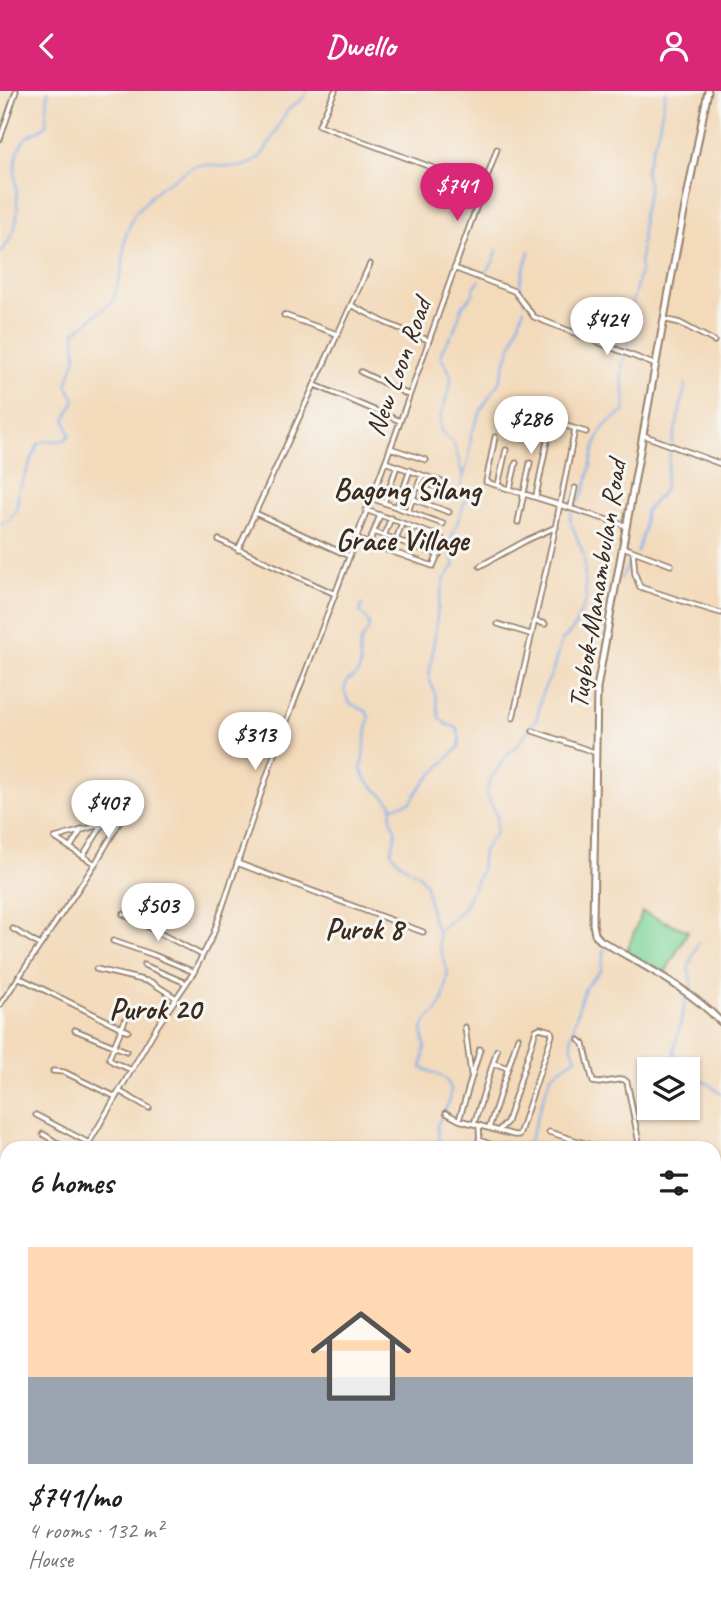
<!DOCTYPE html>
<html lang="en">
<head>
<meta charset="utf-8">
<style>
  :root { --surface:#fff; --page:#f6f6f6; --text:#202124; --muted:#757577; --line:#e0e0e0; --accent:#db2777 }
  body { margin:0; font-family:Caveat,sans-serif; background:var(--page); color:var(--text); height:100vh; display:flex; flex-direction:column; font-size:26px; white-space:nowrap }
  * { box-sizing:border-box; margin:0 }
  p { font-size:23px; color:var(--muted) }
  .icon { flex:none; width:38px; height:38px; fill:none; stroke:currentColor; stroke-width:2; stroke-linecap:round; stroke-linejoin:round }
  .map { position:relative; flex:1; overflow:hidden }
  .drawer { position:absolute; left:0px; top:1050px; width:721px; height:471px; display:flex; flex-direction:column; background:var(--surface); border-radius:21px 21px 0 0; box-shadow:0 2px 5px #0004 }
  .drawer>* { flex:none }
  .buttons { position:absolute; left:637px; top:966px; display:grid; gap:14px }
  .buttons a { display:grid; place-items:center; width:63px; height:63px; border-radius:0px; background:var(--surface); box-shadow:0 2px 5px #0004; font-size:35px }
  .price { position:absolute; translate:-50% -60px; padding:0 16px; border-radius:24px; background:#fff; color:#222; font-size:23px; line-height:46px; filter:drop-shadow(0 2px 4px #0008) }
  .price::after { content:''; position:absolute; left:50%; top:42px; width:21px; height:16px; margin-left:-10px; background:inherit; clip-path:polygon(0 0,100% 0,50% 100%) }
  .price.on { background:var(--accent); color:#fff }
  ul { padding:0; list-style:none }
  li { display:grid; align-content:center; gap:14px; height:371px; padding:0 28px }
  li+li { border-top:2px solid var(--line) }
  li span { display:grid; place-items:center; height:217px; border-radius:0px; color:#555 }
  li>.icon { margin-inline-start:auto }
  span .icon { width:126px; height:126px; fill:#fffc; stroke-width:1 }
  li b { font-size:30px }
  h2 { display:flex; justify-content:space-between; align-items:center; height:84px; padding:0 28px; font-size:30px }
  header { display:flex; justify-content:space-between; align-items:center; height:91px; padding:0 28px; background:var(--accent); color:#fff; font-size:32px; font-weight:600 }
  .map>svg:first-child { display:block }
</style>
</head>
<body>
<header><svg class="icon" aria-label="back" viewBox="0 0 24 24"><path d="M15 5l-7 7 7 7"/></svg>Dwello<svg class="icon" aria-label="person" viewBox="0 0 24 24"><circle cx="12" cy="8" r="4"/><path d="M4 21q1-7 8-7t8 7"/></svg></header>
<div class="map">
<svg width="721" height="1520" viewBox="0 0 721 1520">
  <rect width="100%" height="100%" fill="#f6f6f2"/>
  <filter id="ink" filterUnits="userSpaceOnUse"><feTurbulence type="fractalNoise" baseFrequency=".0143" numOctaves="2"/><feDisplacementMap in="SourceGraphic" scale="14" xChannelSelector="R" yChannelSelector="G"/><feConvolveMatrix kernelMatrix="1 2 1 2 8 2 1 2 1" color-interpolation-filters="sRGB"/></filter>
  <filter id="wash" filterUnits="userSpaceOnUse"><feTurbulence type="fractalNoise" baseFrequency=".00686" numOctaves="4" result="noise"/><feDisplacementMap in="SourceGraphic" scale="28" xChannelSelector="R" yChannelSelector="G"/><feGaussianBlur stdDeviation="1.57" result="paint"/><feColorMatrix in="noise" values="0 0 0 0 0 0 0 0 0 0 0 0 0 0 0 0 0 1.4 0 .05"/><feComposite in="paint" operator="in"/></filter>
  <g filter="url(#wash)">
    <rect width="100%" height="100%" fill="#f3dabb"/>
    <path fill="#80d69a" stroke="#5e805c" stroke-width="2" d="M642 821 688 840 665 882 626 862Z
      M7 1371V1416L4 1425 0 1424V1381Z"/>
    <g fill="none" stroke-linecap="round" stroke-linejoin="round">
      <path stroke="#7fafea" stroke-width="2" d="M0 162C37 120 0 86 24 49 30 41 40 41 46 34L48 0
        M482 185 494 170 497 159
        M525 212 520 193 529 160
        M453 242 463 214 473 204 474 196 480 189
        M451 245C429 274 449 265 451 288 451 302 439 320 440 335 440 343 449 347 453 352 458 361 459 373 462 383
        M627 259 630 222 640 180 643 123 649 97 645 80 658 40 666 0
        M672 353 686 293
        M574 416C596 391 586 358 606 334 611 328 618 326 624 321 629 302 616 290 625 264
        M571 431 570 427 572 419
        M0 434 9 429 16 420 19 399 38 353 45 350 65 349 70 344 65 329 75 309 67 294 76 266 75 241 113 210 122 179 125 147 134 123 159 97 194 75C210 71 227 79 244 75 269 69 274 37 288 19 295 11 303 11 307 0
        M637 461 644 439 645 421 664 399 671 357
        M620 488 631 469
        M362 513 360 521C364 526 370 529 369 535 369 541 363 545 361 551 355 569 370 578 347 590L344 599 349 612 366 620 369 626 361 679 368 691 392 713 391 726 396 742 391 761 399 771 420 785 426 794 432 828 438 841 439 855 448 881 443 909 437 920 427 929 422 938 425 955 422 977 445 987 451 997 449 1011 437 1034 440 1057
        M393 716 411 711 421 695 459 656 460 649 457 637 446 633 439 626 436 606 429 587 439 511 445 487 455 474 448 456 466 408V404L461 394 469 367 471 344 481 319 499 291 524 217
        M439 840 463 818 481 780 483 760 496 741 497 725 486 702 490 689 505 667 517 654 537 627 542 602 552 582 561 551 574 537 586 509 584 465 572 434
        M690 899 692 893 688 878 698 851
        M681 978 676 971 674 959 687 904
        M688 983 709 993 721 1003
        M501 1051 521 1056 529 1051 551 984 576 967 572 957 571 945 581 908 586 895 601 879 605 855
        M0 1450H7
        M120 1514 121 1520"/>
    </g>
  </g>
  <g filter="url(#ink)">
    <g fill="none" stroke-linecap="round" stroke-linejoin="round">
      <g stroke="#97826c" stroke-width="7">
        <path id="minor" d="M335 0 319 34 484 96
          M0 48 16 0
          M454 177 514 200 534 226 656 274
          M351 214 386 232 428 249
          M284 224 337 243
          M664 228 680 232 714 250
          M361 281 409 304
          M315 294 400 330
          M514 319 586 341
          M643 344 721 373
          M495 346 486 391 627 435
          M390 357 426 369
          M385 371 445 392
          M498 394 506 359
          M419 396 450 406
          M510 398 516 372
          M536 405 551 330
          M371 407 443 433
          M413 408 449 421
          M384 412 397 375
          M571 415 575 397
          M397 416 410 379
          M408 420 422 384
          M255 422 349 465
          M518 431 530 372
          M374 441 439 464
          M384 445 391 427
          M356 448 433 475 444 450 440 446 366 419
          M219 449 335 503
          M396 449 402 432
          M369 453 380 424
          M407 453 413 436
          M623 456 671 474
          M418 457 424 440
          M238 459 370 173
          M428 460 434 443
          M633 460 635 483 640 496C667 505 693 514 721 522
          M480 475 527 449 556 436
          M534 530 545 533
          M498 533 530 543
          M513 627 554 443 575 338
          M533 640 594 661
          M55 747 103 733
          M55 747 95 773
          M70 757 82 738
          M83 765 112 719
          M237 772 423 841
          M123 823 202 864
          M13 838 38 853
          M113 850 154 864 194 881
          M144 874 186 892
          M96 878 151 891 176 907
          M18 886 128 940
          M0 914 95 773 122 727
          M126 927 109 967 113 971 132 979
          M465 936 471 983
          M75 939 126 960
          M579 949 584 953 593 991 599 992 623 988 627 991 640 1057
          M493 972 508 977
          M53 980 64 981 116 1006
          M119 1000 149 1017
          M446 1022 459 1029 514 1044H519L552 944 551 940 540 937 536 939 507 1031 499 1039
          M36 1024 89 1052
          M459 1029 480 958
          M474 1033 497 959
          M479 1034 480 1057
          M489 1037 518 946
          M549 1041 600 1057
          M43 1043 65 1057
          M479 1049 500 1057
          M86 1057 156 937 194 881 213 844 274 664 395 345 497 58
          M714 1119 721 1115
          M0 1201 7 1189
          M714 1271 721 1268
          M0 1277 7 1281
          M714 1428 721 1429
          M0 1436 7 1438
          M718 1451 721 1442
          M714 1452H721
          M714 1462 721 1466
          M714 1474 721 1481
          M3 1477 7 1466
          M714 1490 721 1497
          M627 1514 631 1520
          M676 1514 680 1520
          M697 1514 701 1520
          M711 1514 714 1520
          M594 1520 596 1514
          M610 1520 612 1514
          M647 1520 656 1514"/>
      </g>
      <g stroke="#97826c" stroke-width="9">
        <path id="tertiary" d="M708 0 677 156 597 597 593 833 595 843 600 849C643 875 686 895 721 931"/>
      </g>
      <g stroke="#97826c" stroke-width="10">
        <path id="primary" d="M29 1520 30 1514"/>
      </g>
      <g stroke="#97826c" stroke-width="12">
        <path id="trunk" d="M714 1196 721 1193
          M0 1480 7 1478"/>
      </g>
      <use href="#minor" stroke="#fff" stroke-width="3.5"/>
      <use href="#tertiary" stroke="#fff" stroke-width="5"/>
      <use href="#primary" stroke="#f1c36a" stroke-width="7"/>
      <use href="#trunk" stroke="#f1c36a" stroke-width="9"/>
    </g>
  </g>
  <g text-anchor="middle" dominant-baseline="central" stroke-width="6" stroke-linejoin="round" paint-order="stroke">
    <g font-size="28" fill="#3b2a1e" stroke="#f6f6f2">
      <text transform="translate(398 276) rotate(-70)">New Loon Road</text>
      <text transform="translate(597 493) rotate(-81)">Tugbok-Manambulan Road</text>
    </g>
    <g font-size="30" font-weight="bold" fill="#3b2a1e" stroke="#f6f6f2">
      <text x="407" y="398">Bagong Silang</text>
      <text x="402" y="449">Grace Village</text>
      <text x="364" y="838">Purok 8</text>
      <text x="155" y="918">Purok 20</text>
    </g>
  </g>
</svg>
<div class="buttons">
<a><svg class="icon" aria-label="layers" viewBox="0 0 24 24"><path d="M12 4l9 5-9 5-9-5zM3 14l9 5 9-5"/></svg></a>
</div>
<b class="price on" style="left:457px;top:132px">$741</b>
<b class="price" style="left:607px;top:266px">$424</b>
<b class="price" style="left:531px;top:365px">$286</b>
<b class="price" style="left:255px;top:681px">$313</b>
<b class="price" style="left:108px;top:749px">$407</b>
<b class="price" style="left:158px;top:852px">$503</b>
<section class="drawer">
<h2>6 homes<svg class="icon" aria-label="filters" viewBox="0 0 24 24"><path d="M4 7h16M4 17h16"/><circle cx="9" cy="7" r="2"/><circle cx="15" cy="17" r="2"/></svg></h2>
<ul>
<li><span style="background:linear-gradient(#ffd9b3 60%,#9aa5b1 0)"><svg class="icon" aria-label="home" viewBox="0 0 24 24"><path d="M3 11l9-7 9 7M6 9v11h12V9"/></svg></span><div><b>$741/mo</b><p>4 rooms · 132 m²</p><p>House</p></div></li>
</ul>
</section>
</div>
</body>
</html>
